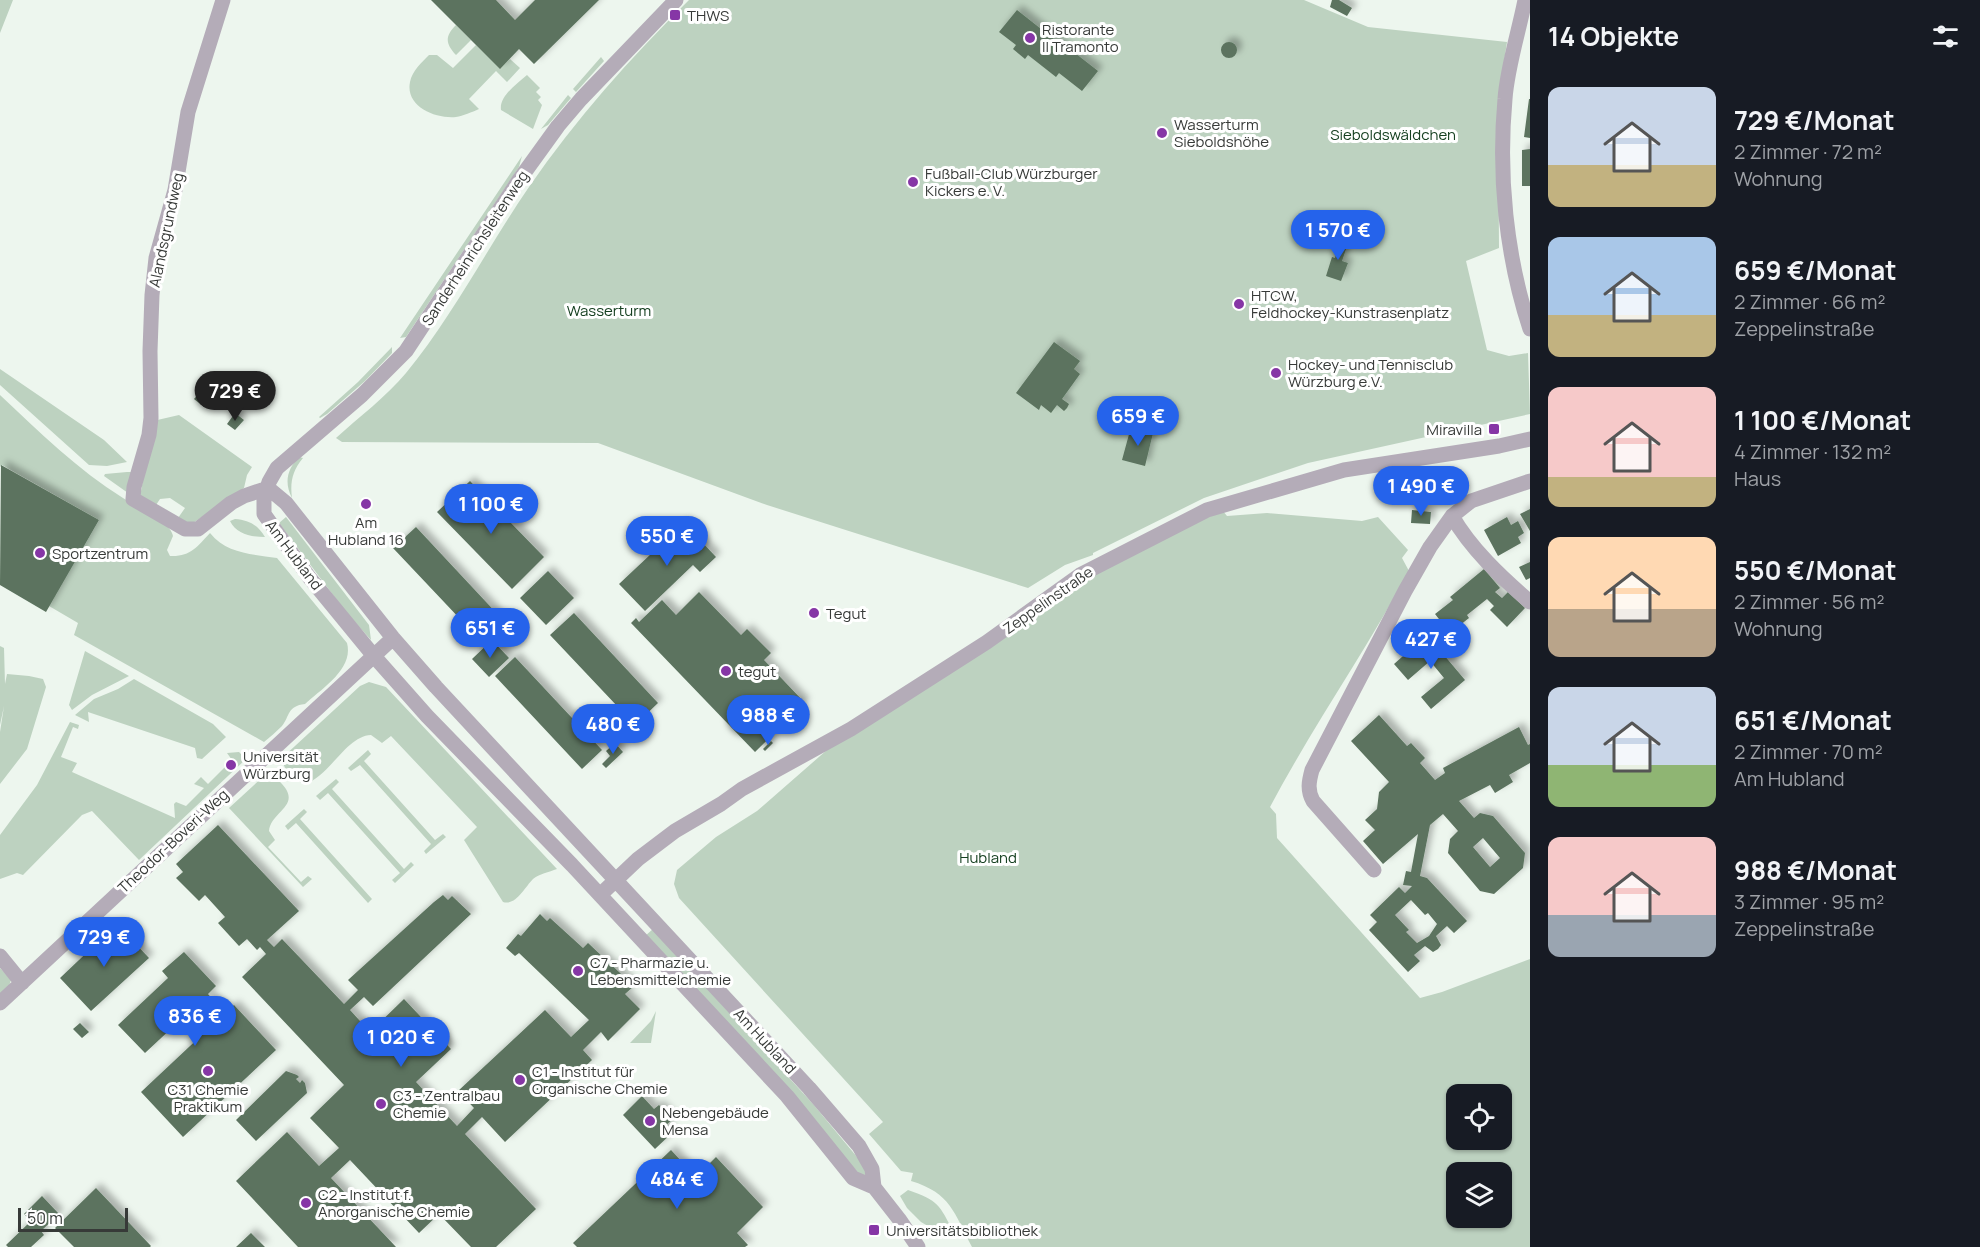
<!DOCTYPE html>
<html lang="de">
<head>
<meta charset="utf-8">
<style>
  :root { --surface:#171b24; --page:#242831; --text:#f1f3f6; --muted:#9ea1a6; --accent:#2563eb }
  body { margin:0; font-family:Manrope,sans-serif; background:var(--page); color:var(--text); height:100vh; display:flex; flex-direction:column; font-size:22px; white-space:nowrap }
  * { box-sizing:border-box; margin:0 }
  p { font-size:20px; color:var(--muted) }
  .icon { flex:none; width:33px; height:33px; fill:none; stroke:currentColor; stroke-width:2; stroke-linecap:round; stroke-linejoin:round }
  .map { position:relative; flex:1; overflow:hidden }
  .side { display:flex; flex-direction:column; background:var(--surface); width:450px }
  .side>* { flex:none }
  .fabs { position:absolute; left:1446px; top:1084px; display:grid; gap:12px }
  .fabs a { display:grid; place-items:center; width:66px; height:66px; border-radius:12px; background:var(--surface); box-shadow:0 2px 4px #0004; font-size:30px }
  .scale { position:absolute; left:18px; bottom:15px; width:110px; box-sizing:border-box; padding-left:6px; border:3px solid #373a38; border-top:0; font-size:16px; line-height:21px; white-space:nowrap; color:#373a38; -webkit-text-stroke:4px #fff; paint-order:stroke }
  .price { position:absolute; translate:-50% -51px; padding:0 14px; border-radius:21px; background:var(--accent); color:#fff; font-size:20px; line-height:39px; filter:drop-shadow(0 2px 3px #0008) }
  .price::after { content:''; position:absolute; left:50%; top:36px; width:18px; height:14px; margin-left:-9px; background:inherit; clip-path:polygon(0 0,100% 0,50% 100%) }
  .price.selected { background:#222; color:#fff }
  ul { padding:0; list-style:none }
  li { display:flex; align-items:center; gap:18px; height:150px; padding:0 18px }
  li span { display:grid; place-items:center; flex:none; width:168px; height:120px; border-radius:12px; color:#555 }
  li>.icon { margin-inline-start:auto }
  span .icon { width:72px; height:72px; fill:#fffc; stroke-width:1 }
  li b { font-size:26px }
  h2 { display:flex; justify-content:space-between; align-items:center; height:72px; padding:0 18px; font-size:26px }
  main { display:flex; flex:1; min-height:0 }
  .map>svg:first-child { display:block }
</style>
</head>
<body>
<main>
<div class="map">
<svg width="1530" height="1247" viewBox="0 0 1530 1247">
  <defs>
    <filter id="shadow"><feDropShadow dx="5" dy="-5" stdDeviation="3" flood-color="#0004"/></filter>
  </defs>
  <rect width="100%" height="100%" fill="#edf6ee"/>
  <path fill="#bdd2c0" fill-rule="evenodd" d="M0 0H13L0 33Z
    M689 0H1304L1368 27 1507 42 1498 102 1499 248 1466 261 1487 350 1509 356 1528 353 1530 414 1308 463 1204 498 1093 553V555L1065 565 1028 588 767 505 598 443 342 442 336 438C359 417 386 397 406 373 453 316 487 248 529 187 576 119 630 58 689 0Z
    M456 25 471 40 456 55C445 43 445 36 456 25Z
    M476 45 500 68 510 59 520 68 507 82 496 71 469 99 479 109C472 112 463 116 456 117 435 119 405 106 410 82 412 71 422 62 429 55H437L453 68Z
    M601 57 604 61 576 92 573 89Z
    M527 75 540 88 536 92 541 97 538 100 542 105 533 129 501 110C499 96 517 84 527 75Z
    M568 95 571 98 548 125 541 129Z
    M522 156 519 167 406 337 400 338Z
    M392 347V353L365 381 327 414 320 418 319 417 358 382Z
    M0 369 104 440 127 462 107 466 89 465 0 385Z
    M0 395C38 431 78 470 123 498 136 506 171 522 173 536L167 550 170 556C190 557 197 547 210 533 227 554 252 554 277 558L347 643C354 669 321 689 305 704 287 706 290 716 282 726 276 732 270 737 264 742L74 635 78 623 49 606 99 520 2 465 0 467Z
    M179 415 252 467 247 475 244 488 193 523 187 525 178 518 185 508 170 498 160 499 154 508 140 497 153 421Z
    M299 457 303 458C292 471 290 483 292 498 284 483 287 469 299 457Z
    M127 472H133L128 493 104 476 105 474Z
    M1218 505 1227 516 1267 513 1362 521 1378 517 1408 550 1402 558 1409 571C1365 652 1313 726 1270 807L1276 814 1277 838 1420 998 1442 992 1530 959V1247H972C954 1213 951 1193 911 1181L913 1173 901 1171 869 1134 883 1122 679 898 674 884 677 870 716 837 757 811 851 729 1038 605ZM1456 1095H1502V1140H1456ZM1456 1173H1502V1218H1456Z
    M286 517 369 625 371 640 345 611 279 523Z
    M235 519C249 520 258 525 265 537 251 537 236 534 230 521Z
    M0 646 4 648 5 684 7 674 29 676 43 679 46 687 27 749 0 784V732L4 706 0 725Z
    M85 651 129 676 92 695 72 710 69 705Z
    M134 679 213 724 226 737 202 759 197 758 195 748 88 712 89 722 75 715 94 699 118 689Z
    M369 682 386 687 557 869C549 872 539 874 533 879 525 887 516 906 503 902L464 840 477 827 391 736 382 743 371 735C346 736 330 776 305 784 294 781 283 770 282 758L360 686Z
    M70 722 79 725 78 729 73 727 61 757 77 763 72 772 175 818 174 804 176 802 186 806 204 788 194 784 201 777 208 784 232 760 227 753 239 752 246 759 139 860 92 811 82 815 23 875 17 873 0 879V835L37 785Z
    M368 750 371 754 364 761 435 840 443 834 446 837 426 854 424 851 431 844 360 765 351 771 348 768Z
    M266 774C273 775 277 778 282 784 302 806 271 811 269 831L275 840 268 847 301 882 308 876 312 879 303 887 229 808Z
    M336 779 339 782 332 789 404 869 411 862 414 865 395 883 392 880 400 873 328 793 320 800 316 796Z
    M304 809 307 812 300 819 372 899 368 903 296 823 288 830 285 826Z
    M653 929 813 1104 867 1169V1174L862 1177 645 936Z
    M0 968 11 980 9 986 0 995Z
    M656 1011 651 1043H630L651 1021Z
    M908 1190C939 1201 939 1204 954 1233L947 1237 921 1222 907 1208 900 1196Z"/>
  <path fill="#5b735e" fill-rule="evenodd" filter="url(#shadow)" d="M431 0H496L515 20 535 0H599L534 64 519 49 500 69Z
    M1332 0H1339L1352 8 1347 16 1330 7Z
    M1017 10 1074 55 1075 53 1098 71 1082 91 1059 73 1056 77 1028 55 1025 59 1013 49 1016 45 999 32Z
    M1221 50a8 8 0 1 1 16 0a8 8 0 1 1-16 0Z
    M1529 99H1530V138L1524 137Z
    M1530 149V186H1522V150Z
    M1344 236 1346 249 1342 261 1348 263 1341 281 1326 276 1332 257 1335 258 1337 251 1335 238Z
    M1054 342 1080 361 1074 369 1080 374 1062 399 1069 404 1067 408 1064 411 1057 405 1051 413 1041 405 1039 410 1016 393Z
    M202 390 212 398 204 407 194 399Z
    M235 413 244 420 235 430 227 424Z
    M1131 427 1153 433 1145 466 1122 460Z
    M1 465 99 520 46 612 0 585Z
    M470 481 544 557 512 589 437 512Z
    M1530 509V531L1520 514Z
    M1412 510 1431 512 1430 524 1411 523Z
    M1507 517 1511 525 1518 521 1524 533 1518 537 1521 543 1498 556 1484 530Z
    M684 523 716 557 700 572 693 565 645 611 619 584Z
    M416 527 501 618 479 639 393 548Z
    M1530 562V578L1526 580 1519 567Z
    M1484 569 1500 588 1495 592 1502 598 1508 592 1525 608 1507 627 1490 610 1494 606 1487 599 1467 615 1469 618 1450 633 1435 614 1453 600 1450 597Z
    M548 571 574 598 546 625 520 598Z
    M699 592 741 635 747 629 771 653 764 660 805 703 755 752 631 623 636 618 639 622 662 600 676 615Z
    M574 613 658 703 635 725 550 635Z
    M1427 635 1465 680 1431 709 1421 697 1444 678 1430 661 1408 680 1394 664Z
    M492 640 509 658 489 677 472 659Z
    M515 657 602 750 582 769 495 676Z
    M1379 715 1407 746 1411 743 1425 758 1420 763 1435 780 1445 773 1443 768 1519 727 1528 745 1530 744V763L1509 775 1513 782 1495 793 1490 785 1459 801 1474 818 1480 813 1493 816 1525 853 1523 868 1494 894 1480 891 1448 853 1450 839 1458 831 1443 814 1430 825 1420 876 1427 878 1467 921 1454 933 1447 926 1436 936 1441 945 1438 949 1433 952 1425 946 1414 955 1420 961 1408 972 1369 930 1377 922 1370 915 1399 887 1405 893 1412 886 1403 885 1406 871 1411 872 1418 834 1383 864 1363 841 1375 830 1365 820 1377 809 1379 792 1389 782 1351 741ZM1483 838 1500 858 1490 867 1473 847ZM1411 900 1425 915 1428 913 1437 924 1429 936 1417 943 1406 932 1409 930 1395 915Z
    M771 741 773 743 765 751 763 749Z
    M615 743 623 752 606 768 602 764 610 756 606 751Z
    M218 825 299 911 267 940 274 947 282 939 344 1004 358 990 348 980 434 902 443 895 448 900 452 896 471 914 373 1006 364 997 350 1010 370 1032 404 999 451 1049 416 1082 457 1126 474 1108 458 1091 545 1010 571 1037 589 1020 519 953 515 956 506 948 518 934 521 936 540 914 547 921 550 918 583 948 588 943 634 986 625 994 640 1009 608 1041 601 1032 583 1050 592 1060 505 1142 482 1117 465 1134 536 1209 496 1247H471L439 1214 419 1233 350 1160 331 1178 396 1247H298L236 1181 287 1132 319 1166 339 1148 310 1118 344 1085 242 977 266 954 260 947 257 950 247 939 239 946 218 923 225 917 205 895 199 901 176 878 183 872 176 864Z
    M117 924 149 958 91 1011 60 978Z
    M184 952 216 986 208 994 225 1013 234 1005 276 1050 183 1137 141 1092 222 1016 204 998 145 1053 118 1025 168 978 162 971Z
    M80 1023 89 1032 82 1038 73 1029Z
    M286 1071 297 1075 299 1077 296 1079 300 1083 302 1080 305 1083 307 1093 256 1141 236 1120Z
    M642 1096 654 1109 659 1105 673 1119 665 1126 672 1133 655 1149 623 1115Z
    M671 1150 696 1177 716 1157 763 1207 737 1233 748 1245 745 1247H577L573 1243Z
    M96 1188 151 1246 150 1247H74L55 1228Z
    M42 1196 59 1214 41 1231 44 1235 31 1247H8L6 1245 31 1221 24 1214Z
    M251 1233 265 1247H236Z"/>
  <g fill="none" stroke-linecap="round" stroke-linejoin="round">
    <path stroke="#b4acb8" stroke-width="15" d="M223 0 188 112 175 190 156 258 152 295 150 351 151 418 149 435 134 487 133 499 185 529H198L231 503 244 496 268 488
      M676 0 581 99 558 126 519 180 406 351 362 395 277 468 269 482 264 497V514L309 577 373 655 427 716 572 865 787 1096 853 1178 874 1187 899 1219 918 1247
      M1525 0C1519 31 1507 68 1505 99 1498 175 1506 256 1530 329
      M268 488 286 503 393 638 436 687 809 1088 859 1146 872 1169 874 1187
      M1452 516C1471 549 1501 577 1530 602
      M1374 870 1313 801C1307 790 1309 781 1312 770L1405 591 1430 547 1452 516 1471 501 1530 481
      M600 895 638 859 675 831 721 804 742 789 851 729 987 642 1080 575 1207 510 1344 470 1499 446 1530 439
      M0 956 22 983
      M0 1003 393 638"/>
  </g>
  <g fill="#8636a6" stroke="#fff" stroke-width="2">
    <rect x="669" y="9" width="12" height="12" rx="3"/>
    <circle cx="1030" cy="38" r="6"/>
    <circle cx="1162" cy="133" r="6"/>
    <circle cx="913" cy="182" r="6"/>
    <circle cx="1239" cy="304" r="6"/>
    <circle cx="1276" cy="373" r="6"/>
    <rect x="1488" y="423" width="12" height="12" rx="3"/>
    <circle cx="366" cy="504" r="6"/>
    <circle cx="40" cy="553" r="6"/>
    <circle cx="814" cy="613" r="6"/>
    <circle cx="726" cy="671" r="6"/>
    <circle cx="231" cy="765" r="6"/>
    <circle cx="578" cy="971" r="6"/>
    <circle cx="208" cy="1071" r="6"/>
    <circle cx="520" cy="1080" r="6"/>
    <circle cx="381" cy="1104" r="6"/>
    <circle cx="650" cy="1121" r="6"/>
    <circle cx="306" cy="1203" r="6"/>
    <rect x="868" y="1224" width="12" height="12" rx="3"/>
  </g>
  <g text-anchor="middle" dominant-baseline="central" stroke-width="6" stroke-linejoin="round" paint-order="stroke">
    <g font-size="15" fill="#373a38" stroke="#fff" text-anchor="start">
      <text x="687" y="15">THWS</text>
      <text x="1042" y="29">Ristorante<tspan x="1042" dy="17">Il Tramonto</tspan></text>
      <text x="1174" y="124">Wasserturm<tspan x="1174" dy="17">Sieboldshöhe</tspan></text>
      <text x="925" y="173">Fußball-Club Würzburger<tspan x="925" dy="17">Kickers e. V.</tspan></text>
      <text x="1251" y="295">HTCW,<tspan x="1251" dy="17">Feldhockey-Kunstrasenplatz</tspan></text>
      <text x="1288" y="364">Hockey- und Tennisclub<tspan x="1288" dy="17">Würzburg e.V.</tspan></text>
      <text x="1482" y="429" text-anchor="end">Miravilla</text>
      <text x="366" y="522" text-anchor="middle">Am<tspan x="366" dy="17">Hubland 16</tspan></text>
      <text x="52" y="553">Sportzentrum</text>
      <text x="826" y="613">Tegut</text>
      <text x="738" y="671">tegut</text>
      <text x="243" y="756">Universität<tspan x="243" dy="17">Würzburg</tspan></text>
      <text x="590" y="962">C7 - Pharmazie u.<tspan x="590" dy="17">Lebensmittelchemie</tspan></text>
      <text x="532" y="1071">C1 - Institut für<tspan x="532" dy="17">Organische Chemie</tspan></text>
      <text x="208" y="1089" text-anchor="middle">C31 Chemie<tspan x="208" dy="17">Praktikum</tspan></text>
      <text x="393" y="1095">C3 - Zentralbau<tspan x="393" dy="17">Chemie</tspan></text>
      <text x="662" y="1112">Nebengebäude<tspan x="662" dy="17">Mensa</tspan></text>
      <text x="318" y="1194">C2 - Institut f.<tspan x="318" dy="17">Anorganische Chemie</tspan></text>
      <text x="886" y="1230">Universitätsbibliothek</text>
    </g>
    <g font-size="15" fill="#164021" stroke="#fff">
      <text x="1393" y="134">Sieboldswäldchen</text>
      <text x="609" y="310">Wasserturm</text>
      <text x="988" y="857">Hubland</text>
    </g>
    <g font-size="15" fill="#373a38" stroke="#fff">
      <text transform="translate(166 230) rotate(-78)">Alandsgrundweg</text>
      <text transform="translate(475 248) rotate(-57)">Sanderheinrichsleitenweg</text>
      <text transform="translate(294 555) rotate(53)">Am Hubland</text>
      <text transform="translate(1048 600) rotate(-35)">Zeppelinstraße</text>
      <text transform="translate(173 841) rotate(-43)">Theodor-Boveri-Weg</text>
      <text transform="translate(765 1041) rotate(47)">Am Hubland</text>
    </g>
  </g>
</svg>
<div class="fabs">
<a><svg class="icon" aria-label="locate" viewBox="0 0 24 24"><circle cx="12" cy="12" r="6"/><path d="M12 2v4M12 18v4M2 12h4M18 12h4"/></svg></a>
<a><svg class="icon" aria-label="layers" viewBox="0 0 24 24"><path d="M12 4l9 5-9 5-9-5zM3 14l9 5 9-5"/></svg></a>
</div>
<div class="scale">50 m</div>
<b class="price" style="left:1338px;top:261px">1 570 €</b>
<b class="price selected" style="left:235px;top:422px">729 €</b>
<b class="price" style="left:1138px;top:447px">659 €</b>
<b class="price" style="left:1421px;top:517px">1 490 €</b>
<b class="price" style="left:491px;top:535px">1 100 €</b>
<b class="price" style="left:667px;top:567px">550 €</b>
<b class="price" style="left:490px;top:659px">651 €</b>
<b class="price" style="left:1431px;top:670px">427 €</b>
<b class="price" style="left:768px;top:746px">988 €</b>
<b class="price" style="left:613px;top:755px">480 €</b>
<b class="price" style="left:104px;top:968px">729 €</b>
<b class="price" style="left:195px;top:1047px">836 €</b>
<b class="price" style="left:401px;top:1068px">1 020 €</b>
<b class="price" style="left:677px;top:1210px">484 €</b>
</div>
<section class="side">
<h2>14 Objekte<svg class="icon" aria-label="filters" viewBox="0 0 24 24"><path d="M4 7h16M4 17h16"/><circle cx="9" cy="7" r="2"/><circle cx="15" cy="17" r="2"/></svg></h2>
<ul>
<li><span style="background:linear-gradient(#c9d6e8 65%,#c2b280 0)"><svg class="icon" aria-label="home" viewBox="0 0 24 24"><path d="M3 11l9-7 9 7M6 9v11h12V9"/></svg></span><div><b>729 €/Monat</b><p>2 Zimmer · 72 m²</p><p>Wohnung</p></div></li>
<li><span style="background:linear-gradient(#a9c7e8 65%,#c2b280 0)"><svg class="icon" aria-label="home" viewBox="0 0 24 24"><path d="M3 11l9-7 9 7M6 9v11h12V9"/></svg></span><div><b>659 €/Monat</b><p>2 Zimmer · 66 m²</p><p>Zeppelinstraße</p></div></li>
<li><span style="background:linear-gradient(#f6c9c9 75%,#c2b280 0)"><svg class="icon" aria-label="home" viewBox="0 0 24 24"><path d="M3 11l9-7 9 7M6 9v11h12V9"/></svg></span><div><b>1 100 €/Monat</b><p>4 Zimmer · 132 m²</p><p>Haus</p></div></li>
<li><span style="background:linear-gradient(#ffd9b3 60%,#b9a48a 0)"><svg class="icon" aria-label="home" viewBox="0 0 24 24"><path d="M3 11l9-7 9 7M6 9v11h12V9"/></svg></span><div><b>550 €/Monat</b><p>2 Zimmer · 56 m²</p><p>Wohnung</p></div></li>
<li><span style="background:linear-gradient(#c9d6e8 65%,#8fb573 0)"><svg class="icon" aria-label="home" viewBox="0 0 24 24"><path d="M3 11l9-7 9 7M6 9v11h12V9"/></svg></span><div><b>651 €/Monat</b><p>2 Zimmer · 70 m²</p><p>Am Hubland</p></div></li>
<li><span style="background:linear-gradient(#f6c9c9 65%,#9aa5b1 0)"><svg class="icon" aria-label="home" viewBox="0 0 24 24"><path d="M3 11l9-7 9 7M6 9v11h12V9"/></svg></span><div><b>988 €/Monat</b><p>3 Zimmer · 95 m²</p><p>Zeppelinstraße</p></div></li>
</ul>
</section>
</main>
</body>
</html>
